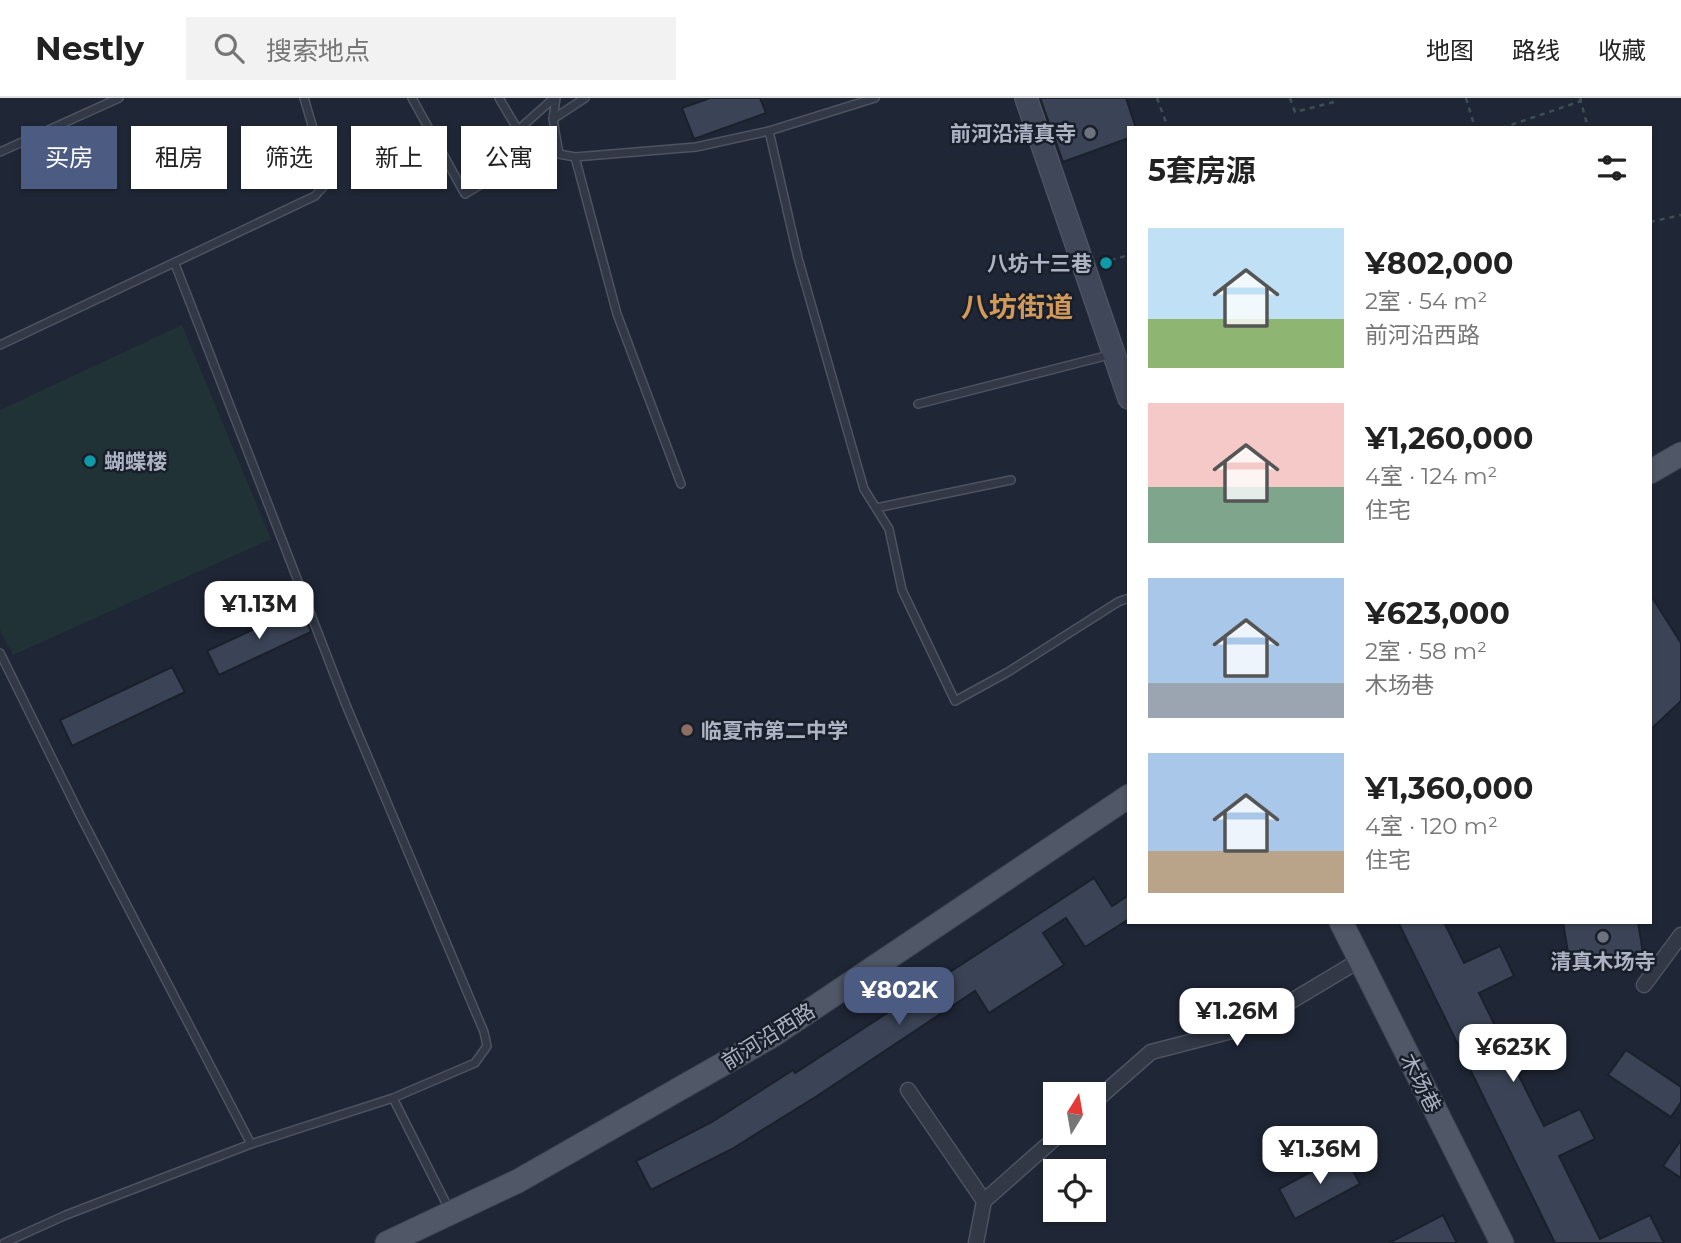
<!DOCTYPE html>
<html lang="zh">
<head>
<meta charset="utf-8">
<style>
  :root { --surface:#fff; --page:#f2f2f2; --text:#222; --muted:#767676; --line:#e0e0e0; --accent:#4b5b82 }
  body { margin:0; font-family:Montserrat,"Noto Sans SC",sans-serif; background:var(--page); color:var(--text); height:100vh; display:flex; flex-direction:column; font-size:26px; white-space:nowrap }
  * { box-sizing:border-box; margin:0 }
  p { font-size:23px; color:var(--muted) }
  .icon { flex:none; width:38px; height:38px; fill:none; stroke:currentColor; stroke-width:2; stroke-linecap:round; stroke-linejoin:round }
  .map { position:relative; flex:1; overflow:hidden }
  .panel { position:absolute; left:1127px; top:28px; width:525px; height:798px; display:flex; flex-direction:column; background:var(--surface); border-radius:0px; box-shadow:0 2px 5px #0004 }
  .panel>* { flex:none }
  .hud { position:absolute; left:21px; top:28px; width:665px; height:63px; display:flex; gap:14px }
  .needle { width:46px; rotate:11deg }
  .controls { position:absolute; left:1043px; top:984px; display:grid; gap:14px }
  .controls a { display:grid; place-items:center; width:63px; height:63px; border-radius:0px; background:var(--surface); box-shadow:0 2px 5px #0004; font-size:35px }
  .price { position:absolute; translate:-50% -60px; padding:0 16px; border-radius:14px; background:#fff; color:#222; font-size:23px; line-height:46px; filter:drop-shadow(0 2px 4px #0008) }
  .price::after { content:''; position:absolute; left:50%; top:42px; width:21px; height:16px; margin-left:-10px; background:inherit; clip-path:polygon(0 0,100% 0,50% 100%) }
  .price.current { background:var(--accent); color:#fff }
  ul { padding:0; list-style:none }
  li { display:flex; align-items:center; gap:21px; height:175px; padding:0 21px }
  li span { display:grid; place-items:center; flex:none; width:196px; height:140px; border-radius:0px; color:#555 }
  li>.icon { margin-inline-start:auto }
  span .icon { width:84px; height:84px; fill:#fffc; stroke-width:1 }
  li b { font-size:30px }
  h2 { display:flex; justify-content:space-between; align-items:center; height:84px; padding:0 21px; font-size:30px }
  .pill { padding:0 24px; border-radius:0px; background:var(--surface); box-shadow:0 2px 5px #0004; font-size:24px; line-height:63px }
  .pill.current { background:var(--accent); color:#fff }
  header { display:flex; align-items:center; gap:42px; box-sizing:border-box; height:98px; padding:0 35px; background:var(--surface); border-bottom:2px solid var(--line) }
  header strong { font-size:33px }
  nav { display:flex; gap:38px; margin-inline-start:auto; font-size:24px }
  .search { width:490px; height:63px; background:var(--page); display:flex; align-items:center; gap:18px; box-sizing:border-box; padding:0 24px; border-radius:0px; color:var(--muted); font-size:26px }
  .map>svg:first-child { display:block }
</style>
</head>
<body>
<header>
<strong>Nestly</strong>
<div class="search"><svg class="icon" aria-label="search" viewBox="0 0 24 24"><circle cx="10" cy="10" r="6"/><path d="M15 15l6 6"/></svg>搜索地点</div>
<nav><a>地图</a><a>路线</a><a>收藏</a></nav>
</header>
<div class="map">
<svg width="1681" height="1145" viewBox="0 0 1681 1145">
  <rect width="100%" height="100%" fill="#1f2635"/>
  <path fill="#213236" d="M182 227 271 441 13 557 0 532V312Z"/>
  <path fill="#3b4456" stroke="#1a202c" stroke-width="2" d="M710 0H760L766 15 694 41 682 10Z
    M1040 0H1126L1136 30H1129V40L1063 64Z
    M1650 496 1681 545V603L1650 632Z
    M301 509 311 534 219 577 207 553Z
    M172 569 185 594 72 648 60 622Z
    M1094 780 1112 808 1129 797V821L1085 849 1066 820 1043 835 1064 867 989 915 975 893 817 998 732 1051 651 1092 636 1063 712 1024 793 972 795 975Z
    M1398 824H1444L1464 865 1500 848 1514 878 1479 895 1504 946 1541 928 1556 958 1518 976 1544 1028 1580 1011 1595 1041 1559 1058 1600 1141 1650 1117 1664 1145H1555Z
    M1563 824H1638L1643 855 1570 867Z
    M1626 952 1681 989V1004L1671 1019 1608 977Z
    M1681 1042V1080L1663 1068Z
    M1344 1056 1360 1086 1295 1121 1279 1091Z
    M1443 1117 1457 1145H1389Z"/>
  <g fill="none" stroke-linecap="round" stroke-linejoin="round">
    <g stroke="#4d5361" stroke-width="10">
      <path id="service" d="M412 0 465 96 495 78 518 32 554 0
        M499 0 518 32
        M556 0 553 21 559 56 575 59 696 49 769 33 875 0
        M553 21 585 0
        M769 33 798 160 864 391 889 431 902 492 955 603 1008 574 1118 504 1129 500
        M0 54 119 0
        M575 59 617 216 681 386
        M0 247 315 98 324 88 326 74 304 0
        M918 306 1113 256
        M876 410 1011 382
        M0 555 81 719 251 1046
        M393 1000 449 1111
        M4 1145 66 1117 251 1046 393 1000 475 965 487 948 484 934 346 607 175 166"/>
    </g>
    <g stroke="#4d5361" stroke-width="17">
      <path id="minor" d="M1644 887 1681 837
        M908 992 984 1103 976 1145
        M1094 1004 1151 954 1232 933 1268 917 1360 862
        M984 1103 1062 1034"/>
    </g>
    <g stroke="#4d5361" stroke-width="24">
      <path id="secondary" d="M1026 0 1129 300"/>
    </g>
    <g stroke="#3c424f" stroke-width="25">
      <path id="primary" d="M1650 374 1681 356
        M1341 824 1502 1145
        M387 1145 518 1083 772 938 1129 698"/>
    </g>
    <path stroke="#3e4f54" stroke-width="2.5" stroke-dasharray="5 5" stroke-linecap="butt" d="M1157 0 1168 30
      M1290 0 1295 14 1338 3
      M1466 0 1475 30
      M1580 0 1588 30
      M1502 30 1581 3
      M1650 124 1681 117
      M1101 165 1129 157"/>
    <use href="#service" stroke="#323846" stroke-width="7"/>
    <use href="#minor" stroke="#323846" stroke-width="14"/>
    <use href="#secondary" stroke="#404759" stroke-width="21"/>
    <use href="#primary" stroke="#505766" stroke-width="23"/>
  </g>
  <g fill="#6b7280" stroke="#181e2a" stroke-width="2.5">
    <circle cx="1090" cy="35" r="7"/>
    <circle cx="1603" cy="839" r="7"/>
  </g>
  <g fill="#0f9aa8" stroke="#181e2a" stroke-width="2.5">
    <circle cx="1106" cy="165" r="7"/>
    <circle cx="90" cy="363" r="7"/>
  </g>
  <circle fill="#8d6e63" stroke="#181e2a" stroke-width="2.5" cx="687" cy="632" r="7"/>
  <g text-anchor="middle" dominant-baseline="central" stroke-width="5" stroke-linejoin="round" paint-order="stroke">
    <g font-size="21" font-weight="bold" fill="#acb3c3" stroke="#181e2a" text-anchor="end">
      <text x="1076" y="35">前河沿清真寺</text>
      <text x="1092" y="165">八坊十三巷</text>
      <text x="104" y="363" text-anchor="start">蝴蝶楼</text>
      <text x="701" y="632" text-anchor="start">临夏市第二中学</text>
      <text x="1603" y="863" text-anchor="middle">清真木场寺</text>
    </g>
    <g font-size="21" fill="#acb3c3" stroke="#181e2a">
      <text transform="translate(768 938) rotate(-32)">前河沿西路</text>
      <text transform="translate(1421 985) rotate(63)">木场巷</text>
    </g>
    <g font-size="28" font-weight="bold" fill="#d29959" stroke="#181e2a">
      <text x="1017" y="209">八坊街道</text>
    </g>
  </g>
</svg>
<div class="controls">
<a><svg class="needle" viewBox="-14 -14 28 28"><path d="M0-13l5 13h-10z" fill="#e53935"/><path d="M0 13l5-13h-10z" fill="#767676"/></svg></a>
<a><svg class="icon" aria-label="locate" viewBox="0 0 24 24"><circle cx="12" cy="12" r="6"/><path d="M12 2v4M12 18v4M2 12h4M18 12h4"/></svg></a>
</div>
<b class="price" style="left:259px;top:543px">¥1.13M</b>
<b class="price current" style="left:899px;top:929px">¥802K</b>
<b class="price" style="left:1237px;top:950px">¥1.26M</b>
<b class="price" style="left:1513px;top:986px">¥623K</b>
<b class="price" style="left:1320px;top:1088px">¥1.36M</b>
<div class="hud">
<a class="pill current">买房</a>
<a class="pill">租房</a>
<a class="pill">筛选</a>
<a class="pill">新上</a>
<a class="pill">公寓</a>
</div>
<section class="panel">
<h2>5套房源<svg class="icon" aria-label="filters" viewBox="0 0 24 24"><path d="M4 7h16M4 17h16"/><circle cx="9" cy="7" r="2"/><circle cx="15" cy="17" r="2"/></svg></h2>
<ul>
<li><span style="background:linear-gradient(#bfe0f5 65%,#8fb573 0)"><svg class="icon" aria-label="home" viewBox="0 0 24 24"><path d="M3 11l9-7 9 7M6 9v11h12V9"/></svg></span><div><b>¥802,000</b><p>2室 · 54 m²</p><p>前河沿西路</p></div></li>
<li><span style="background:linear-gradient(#f6c9c9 60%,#7fa58c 0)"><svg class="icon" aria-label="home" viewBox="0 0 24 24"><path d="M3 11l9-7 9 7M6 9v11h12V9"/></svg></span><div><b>¥1,260,000</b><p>4室 · 124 m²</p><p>住宅</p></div></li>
<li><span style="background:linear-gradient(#a9c7e8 75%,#9aa5b1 0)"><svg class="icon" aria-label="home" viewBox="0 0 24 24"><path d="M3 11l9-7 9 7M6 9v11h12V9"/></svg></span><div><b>¥623,000</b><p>2室 · 58 m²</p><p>木场巷</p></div></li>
<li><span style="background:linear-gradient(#a9c7e8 70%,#b9a48a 0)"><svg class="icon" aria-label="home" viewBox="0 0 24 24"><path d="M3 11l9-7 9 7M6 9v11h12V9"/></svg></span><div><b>¥1,360,000</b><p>4室 · 120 m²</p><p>住宅</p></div></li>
</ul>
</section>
</div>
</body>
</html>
